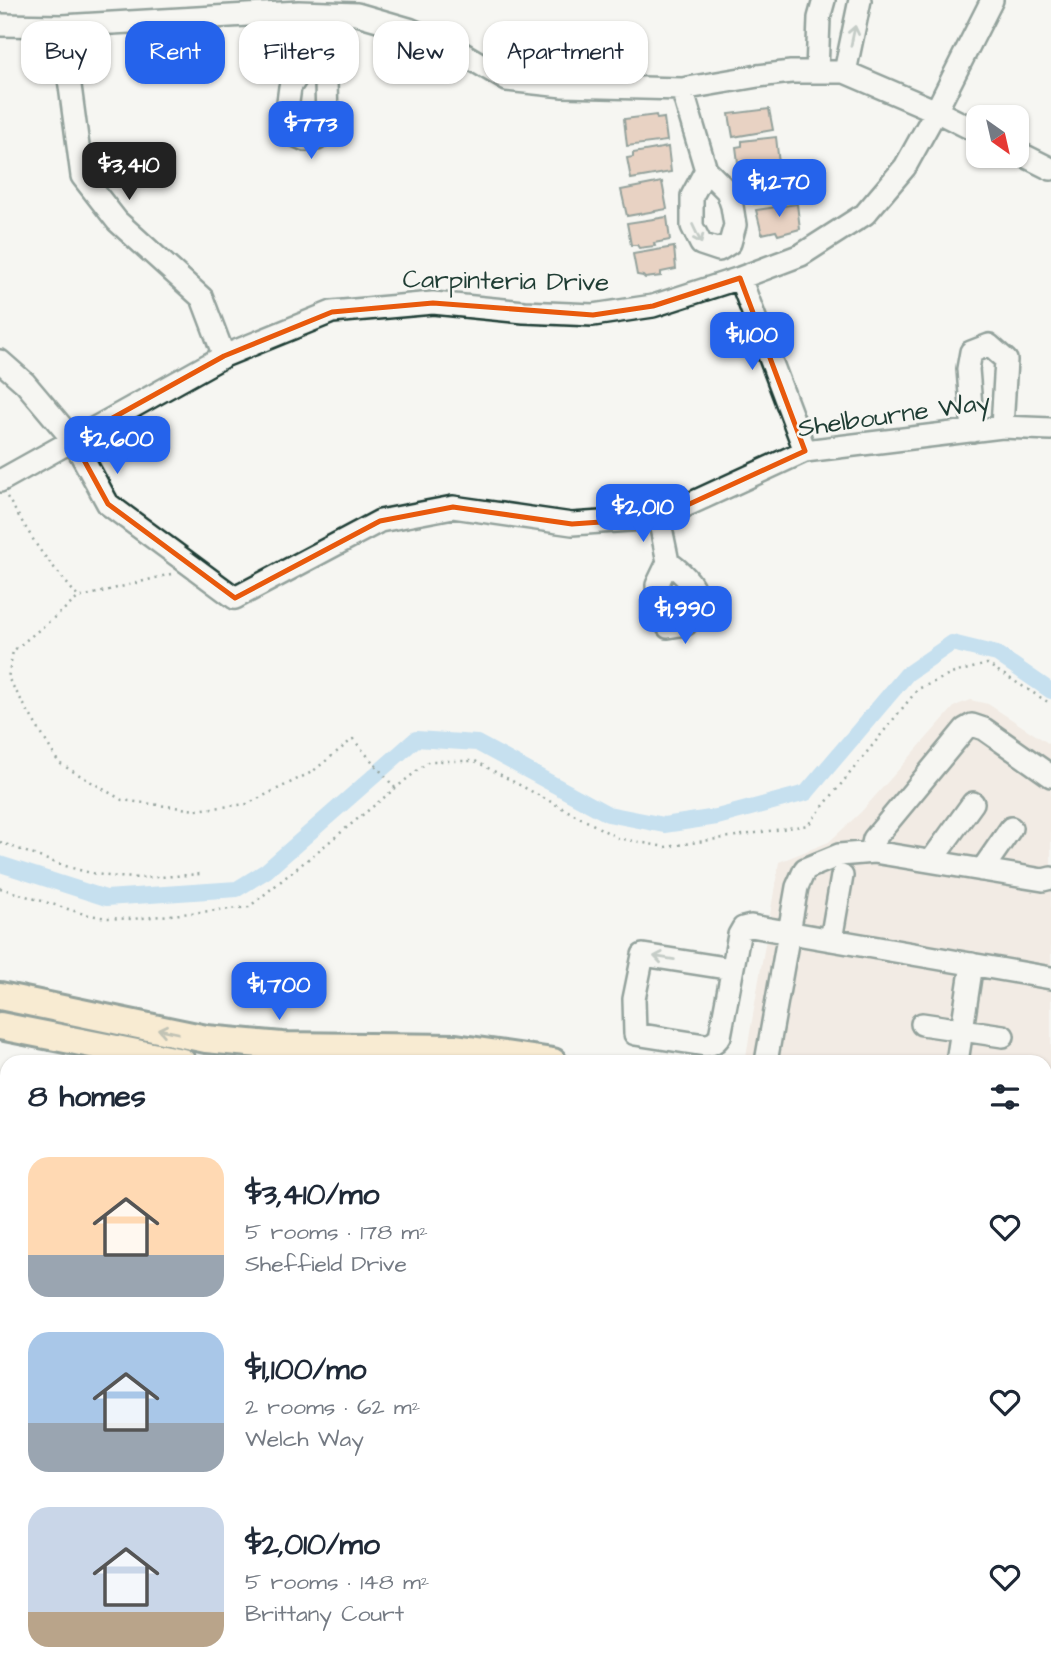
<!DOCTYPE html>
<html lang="en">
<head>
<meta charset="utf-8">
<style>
  :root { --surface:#fff; --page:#f2f2f3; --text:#1f2937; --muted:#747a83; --accent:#2563eb }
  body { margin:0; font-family:"Architects Daughter",sans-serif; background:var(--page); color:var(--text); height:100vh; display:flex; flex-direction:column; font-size:26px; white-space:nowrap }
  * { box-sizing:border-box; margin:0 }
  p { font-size:23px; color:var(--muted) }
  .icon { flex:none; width:38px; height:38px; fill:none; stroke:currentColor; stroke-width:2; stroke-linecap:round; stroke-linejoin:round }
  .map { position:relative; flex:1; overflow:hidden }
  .side { position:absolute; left:0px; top:1055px; width:1052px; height:625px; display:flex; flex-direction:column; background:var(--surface); border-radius:21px 21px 0 0; box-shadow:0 2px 5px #0004 }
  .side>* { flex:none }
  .top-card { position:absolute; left:21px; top:21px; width:700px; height:63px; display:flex; gap:14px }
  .needle { width:46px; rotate:146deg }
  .fabs { position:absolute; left:966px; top:105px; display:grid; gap:14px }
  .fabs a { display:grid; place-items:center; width:63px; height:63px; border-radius:14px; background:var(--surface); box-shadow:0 2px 5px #0004; font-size:35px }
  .price { position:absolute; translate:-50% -60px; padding:0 16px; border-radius:14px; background:var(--accent); color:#fff; font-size:23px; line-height:46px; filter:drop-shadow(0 2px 4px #0008) }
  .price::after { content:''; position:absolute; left:50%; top:42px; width:21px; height:16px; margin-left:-10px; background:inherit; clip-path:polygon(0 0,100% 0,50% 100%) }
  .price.on { background:#222; color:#fff }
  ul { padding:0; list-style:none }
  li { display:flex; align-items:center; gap:21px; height:175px; padding:0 28px }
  li span { display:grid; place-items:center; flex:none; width:196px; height:140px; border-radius:21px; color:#555 }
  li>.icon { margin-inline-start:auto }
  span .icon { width:84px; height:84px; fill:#fffc; stroke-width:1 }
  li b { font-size:30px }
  h2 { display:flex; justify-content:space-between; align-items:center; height:84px; padding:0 28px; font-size:30px }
  .chip { padding:0 24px; border-radius:21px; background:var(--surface); box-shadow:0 2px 5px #0004; font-size:24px; line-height:63px }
  .chip.on { background:var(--accent); color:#fff }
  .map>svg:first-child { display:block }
</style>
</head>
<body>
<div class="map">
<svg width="1051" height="1679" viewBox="0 0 1051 1679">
  <rect width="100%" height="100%" fill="#f6f6f2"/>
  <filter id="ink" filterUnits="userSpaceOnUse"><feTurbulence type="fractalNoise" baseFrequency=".0143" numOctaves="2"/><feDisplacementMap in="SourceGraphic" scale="14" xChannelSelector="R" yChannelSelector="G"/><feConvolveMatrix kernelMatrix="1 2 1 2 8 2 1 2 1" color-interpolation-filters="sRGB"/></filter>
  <g filter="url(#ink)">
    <path fill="#edded3" d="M970 700 988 704 1051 745V1143L1045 1142V1062H745L779 862 829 842 861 812 955 706Z"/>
    <path fill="#a6e1a7" stroke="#628f6e" stroke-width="2" d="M0 1428 7 1429V1673H217L214 1679H0Z"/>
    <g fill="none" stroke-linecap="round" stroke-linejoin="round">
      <path stroke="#8cc5eb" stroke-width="16" d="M0 864 106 898 237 889 266 871 416 739 477 743 608 814 664 825 717 817 806 793 907 674 952 643 997 654 1051 691"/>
    </g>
    <path fill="#d7a68a" stroke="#1f3d34" stroke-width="2" d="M769 109 773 130 733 137 729 114Z
      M656 115 657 119 664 118 667 141 627 146 624 119Z
      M776 137 779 164 739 170 736 147 742 146V141Z
      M668 147 671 172 631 179 627 158 633 157V153Z
      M790 170 794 199 754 204 751 181 758 180V175Z
      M662 182 667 209 627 216 621 190Z
      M797 204 800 229 778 235 776 231 762 234 756 210Z
      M667 217 670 240 654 243 655 246 639 248 637 245H631L627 223Z
      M674 247 676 269 661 272V276L645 278 643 276 637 275 633 254Z
      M0 1160 7 1162V1205L0 1203Z
      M0 1282 7 1285V1311L0 1308Z
      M1045 1509 1051 1511 1050 1556 1045 1554Z
      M690 1673H716L714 1679H693L689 1678Z
      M742 1673H774V1675H776V1679H741Z
      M869 1673H903L902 1679H868Z"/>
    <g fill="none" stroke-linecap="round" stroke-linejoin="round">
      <g stroke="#1f3d34" stroke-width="26">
        <path id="minor" d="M299 12 307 62 326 81 327 122 317 139 305 140 292 134 286 117 290 87 307 62
          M0 25 62 26 299 12 357 14 409 29 455 49 507 80 563 86 682 89 758 76 791 72H845L936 111 978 132
          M62 26 82 176 117 221 202 298 224 356
          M817 72 819 18 824 0
          M845 72 860 0
          M682 89 706 170 727 191 732 206 735 225 730 243 719 250 701 244 692 226V196L706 170
          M1017 152 1051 169
          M740 278 805 451
          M0 361 25 383 73 440 108 504 235 598 380 521 453 507 572 524 659 518 805 451 1002 427 1051 429
          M973 431 968 369 971 352 989 345 1006 360 1002 427
          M0 481 224 356 332 312 433 303 524 312 593 315 653 306 740 278 801 255 865 214 905 167 936 111 992 0
          M659 518 668 562 657 585 658 611 668 627 686 624C689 620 694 614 695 609 701 588 683 573 668 562
          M871 852 874 839 965 729 972 725 984 729 1051 776
          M931 861 973 803
          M982 870 1011 828
          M831 940 842 876
          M732 969 643 955 634 999 635 1034 705 1045C712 1045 716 1042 720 1036L739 935 743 928 751 926 1051 978
          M922 1024 1003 1036
          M766 1062 797 887 805 869 839 855 874 852 1043 880 1051 878
          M957 1062 972 964
          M0 1238 7 1240
          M0 1387 7 1371
          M0 1405 7 1412
          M1045 1590 1051 1592
          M836 1673 838 1679
          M347 1679 367 1673
          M803 1679 807 1673
          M1026 1679 1027 1673"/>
      </g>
      <g stroke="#1f3d34" stroke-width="32">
        <path id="major" d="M0 996 206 1039 282 1046 456 1048 553 1062
          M0 1026 182 1062
          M1045 1150 1051 1151
          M1045 1180 1051 1181"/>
      </g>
      <path stroke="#1f3d34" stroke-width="2.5" stroke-dasharray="2 5" stroke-linecap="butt" d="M7 497 39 549 78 597
        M171 574 78 598 13 651 8 678 59 763 122 800 196 810 247 804 312 772 353 739 395 788
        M0 842C35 855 71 871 109 876 139 880 171 876 201 874
        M0 888 84 914 107 918 132 919 249 907 429 761H475L618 838 665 847 808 825 918 689 954 673 987 664 1051 704"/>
      <use href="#minor" stroke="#f6f6f2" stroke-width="21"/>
      <use href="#major" stroke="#faddab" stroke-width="26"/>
    </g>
    <defs><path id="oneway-shaft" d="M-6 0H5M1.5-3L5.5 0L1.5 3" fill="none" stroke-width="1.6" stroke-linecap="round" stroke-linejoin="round" transform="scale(1.75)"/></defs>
    <g stroke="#8a9a93">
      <use href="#oneway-shaft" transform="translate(853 36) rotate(-78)"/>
      <use href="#oneway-shaft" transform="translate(697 234) rotate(65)"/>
      <use href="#oneway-shaft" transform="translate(664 958) rotate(-171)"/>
    </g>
    <use stroke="#82856a" href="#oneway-shaft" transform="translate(168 1031) rotate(-168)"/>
  </g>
  <path d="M0 0H1051V1679H0ZM740 278 805 451 659 518 572 524 453 507 380 521 235 598 108 504 73 440 224 356 332 312 433 303 593 315 653 306Z" fill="#f6f6f2" fill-opacity=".55" fill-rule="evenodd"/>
  <path fill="none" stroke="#e8590c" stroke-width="5" stroke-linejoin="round" d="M740 278 805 451 659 518 572 524 453 507 380 521 235 598 108 504 73 440 224 356 332 312 433 303 593 315 653 306Z"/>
  <g text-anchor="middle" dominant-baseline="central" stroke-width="5" stroke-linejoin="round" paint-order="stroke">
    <g font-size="26" fill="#1f3d34" stroke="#f6f6f2">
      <text transform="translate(506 281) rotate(1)">Carpinteria Drive</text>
      <text transform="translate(894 415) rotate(-8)">Shelbourne Way</text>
    </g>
  </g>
</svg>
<div class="fabs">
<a><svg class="needle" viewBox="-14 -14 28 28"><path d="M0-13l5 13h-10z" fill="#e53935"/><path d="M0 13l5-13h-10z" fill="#747a83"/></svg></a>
</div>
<b class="price" style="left:311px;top:161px">$773</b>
<b class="price on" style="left:129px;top:202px">$3,410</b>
<b class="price" style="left:779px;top:219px">$1,270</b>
<b class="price" style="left:752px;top:372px">$1,100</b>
<b class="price" style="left:117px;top:476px">$2,600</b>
<b class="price" style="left:643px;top:544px">$2,010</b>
<b class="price" style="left:685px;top:646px">$1,990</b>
<b class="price" style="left:279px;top:1022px">$1,700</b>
<div class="top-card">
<a class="chip">Buy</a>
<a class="chip on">Rent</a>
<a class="chip">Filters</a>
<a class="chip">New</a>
<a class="chip">Apartment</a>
</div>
<section class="side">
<h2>8 homes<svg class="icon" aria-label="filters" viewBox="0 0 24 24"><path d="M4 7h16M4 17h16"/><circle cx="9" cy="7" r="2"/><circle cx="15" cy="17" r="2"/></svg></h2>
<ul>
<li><span style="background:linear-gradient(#ffd9b3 70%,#9aa5b1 0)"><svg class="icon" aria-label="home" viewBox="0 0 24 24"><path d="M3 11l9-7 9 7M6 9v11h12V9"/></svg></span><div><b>$3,410/mo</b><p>5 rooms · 178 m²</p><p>Sheffield Drive</p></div><svg class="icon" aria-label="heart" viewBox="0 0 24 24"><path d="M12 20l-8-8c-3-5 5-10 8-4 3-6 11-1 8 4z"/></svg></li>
<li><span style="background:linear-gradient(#a9c7e8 65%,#9aa5b1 0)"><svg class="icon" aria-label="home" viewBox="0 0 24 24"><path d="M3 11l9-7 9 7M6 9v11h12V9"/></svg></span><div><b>$1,100/mo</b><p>2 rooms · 62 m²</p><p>Welch Way</p></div><svg class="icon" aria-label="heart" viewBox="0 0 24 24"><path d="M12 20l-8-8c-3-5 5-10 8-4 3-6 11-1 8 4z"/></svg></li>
<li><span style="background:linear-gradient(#c9d6e8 75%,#b9a48a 0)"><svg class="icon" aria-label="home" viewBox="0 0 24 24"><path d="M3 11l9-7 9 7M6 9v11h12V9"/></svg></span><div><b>$2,010/mo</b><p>5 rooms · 148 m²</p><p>Brittany Court</p></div><svg class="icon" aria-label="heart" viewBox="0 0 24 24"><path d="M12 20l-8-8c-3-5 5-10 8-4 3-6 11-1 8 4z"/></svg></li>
</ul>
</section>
</div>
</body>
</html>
